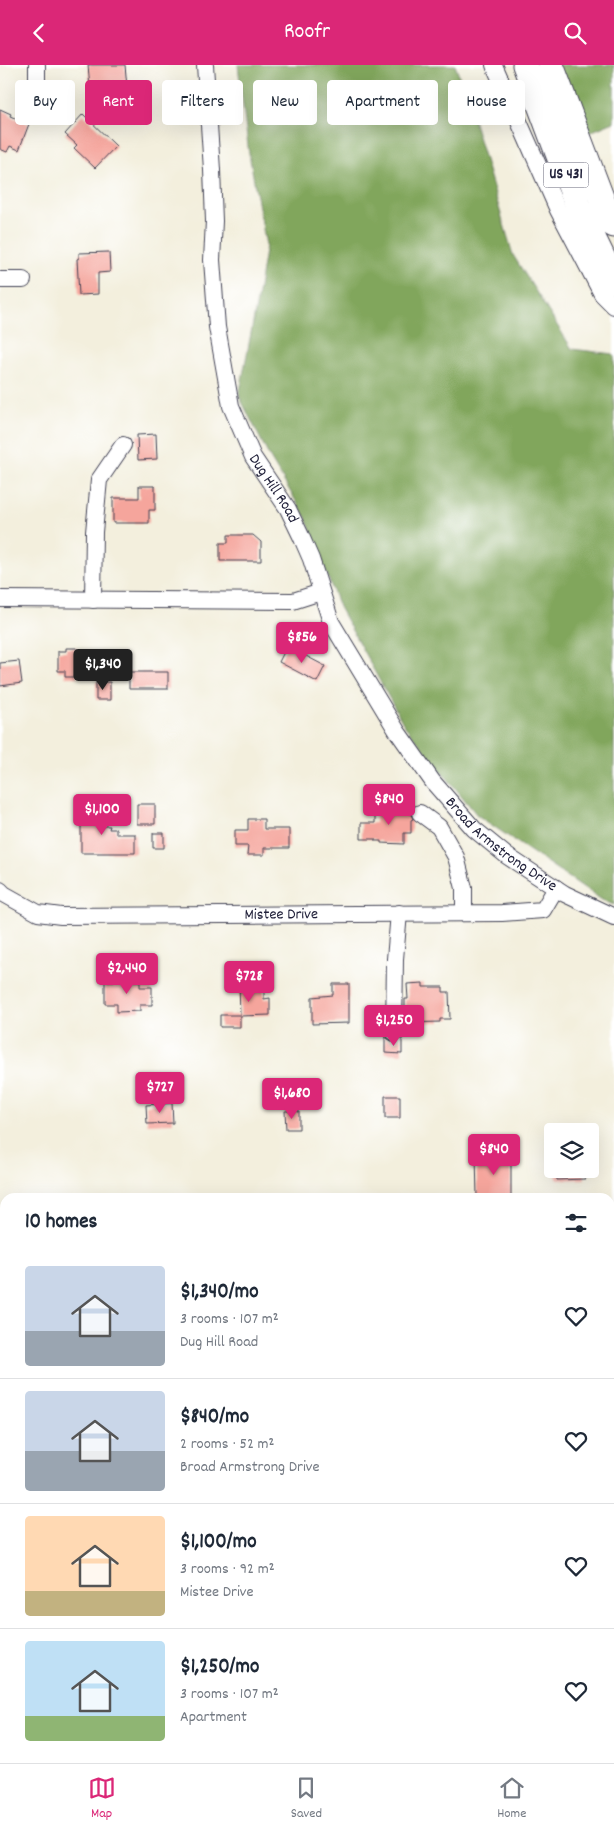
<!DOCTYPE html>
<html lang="en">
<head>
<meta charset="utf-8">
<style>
  :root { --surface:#fff; --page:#f6f6f7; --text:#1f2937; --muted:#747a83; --line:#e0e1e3; --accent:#db2777 }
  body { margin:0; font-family:Dekko,sans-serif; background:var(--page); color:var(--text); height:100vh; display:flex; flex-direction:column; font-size:19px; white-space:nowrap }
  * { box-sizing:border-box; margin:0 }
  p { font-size:16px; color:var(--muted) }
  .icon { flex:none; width:28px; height:28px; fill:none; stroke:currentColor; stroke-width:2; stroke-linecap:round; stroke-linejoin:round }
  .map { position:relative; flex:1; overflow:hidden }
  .sheet { position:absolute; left:0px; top:1128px; width:615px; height:571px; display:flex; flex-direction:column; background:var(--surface); border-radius:15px 15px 0 0; box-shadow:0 5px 20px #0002 }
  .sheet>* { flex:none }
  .hud { position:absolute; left:15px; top:15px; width:585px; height:45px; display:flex; gap:10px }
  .tools { position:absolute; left:544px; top:1058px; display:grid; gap:10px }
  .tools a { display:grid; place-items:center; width:55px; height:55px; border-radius:5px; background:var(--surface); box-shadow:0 5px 20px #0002; font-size:25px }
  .price { position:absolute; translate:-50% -42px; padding:0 11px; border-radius:5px; background:var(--accent); color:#fff; font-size:16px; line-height:32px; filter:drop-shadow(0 1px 2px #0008) }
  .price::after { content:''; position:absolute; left:50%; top:30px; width:15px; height:11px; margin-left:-8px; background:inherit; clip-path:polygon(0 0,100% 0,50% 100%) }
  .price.current { background:#222; color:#fff }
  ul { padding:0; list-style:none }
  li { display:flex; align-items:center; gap:15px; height:125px; padding:0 25px }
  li+li { border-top:1px solid var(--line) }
  li span { display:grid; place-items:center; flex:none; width:140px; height:100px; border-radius:5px; color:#555 }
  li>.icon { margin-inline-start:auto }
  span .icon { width:60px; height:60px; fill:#fffc; stroke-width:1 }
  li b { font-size:21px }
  h2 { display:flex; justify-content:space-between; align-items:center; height:60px; padding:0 25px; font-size:21px }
  .tag { padding:0 18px; border-radius:5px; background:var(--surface); box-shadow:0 5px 20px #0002; font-size:18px; line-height:45px }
  .tag.current { background:var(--accent); color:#fff }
  header { display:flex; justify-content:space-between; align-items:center; height:65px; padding:0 25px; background:var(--accent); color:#fff; font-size:22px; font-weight:600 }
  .menu { display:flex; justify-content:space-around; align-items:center; height:70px; border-top:1px solid var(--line); background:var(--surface); font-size:14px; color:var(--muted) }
  .menu a { display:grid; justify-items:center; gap:2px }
  .menu .current { color:var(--accent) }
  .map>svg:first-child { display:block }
</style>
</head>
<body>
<header><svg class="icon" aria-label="back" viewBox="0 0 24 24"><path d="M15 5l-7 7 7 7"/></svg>Roofr<svg class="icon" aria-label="search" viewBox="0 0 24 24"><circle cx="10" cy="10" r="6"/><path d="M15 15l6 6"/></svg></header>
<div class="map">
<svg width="614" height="1698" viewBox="0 0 614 1698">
  <rect width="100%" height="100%" fill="#fff"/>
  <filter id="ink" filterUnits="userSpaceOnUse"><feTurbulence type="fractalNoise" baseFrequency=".02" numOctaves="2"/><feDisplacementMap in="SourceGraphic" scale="10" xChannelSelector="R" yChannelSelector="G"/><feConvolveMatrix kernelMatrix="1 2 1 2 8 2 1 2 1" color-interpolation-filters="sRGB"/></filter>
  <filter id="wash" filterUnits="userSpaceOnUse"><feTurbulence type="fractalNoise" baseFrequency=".0096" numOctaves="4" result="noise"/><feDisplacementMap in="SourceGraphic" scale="20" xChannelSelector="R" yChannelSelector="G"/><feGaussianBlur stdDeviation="1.12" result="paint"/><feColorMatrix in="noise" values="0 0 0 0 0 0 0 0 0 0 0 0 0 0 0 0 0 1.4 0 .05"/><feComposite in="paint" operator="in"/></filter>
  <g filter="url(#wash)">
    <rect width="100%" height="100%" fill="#f3efdd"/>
    <path fill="#81a65b" stroke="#52644b" d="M238 0H455L465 27 513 190 572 284 613 289 614 290V840L602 835 477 750 404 660 339 542 306 453 269 391 239 331 255 247 266 180 249 89Z
      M551 0H614V57L578 72Z
      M0 1382 5 1384V1694H610V1536L614 1535V1698H0Z"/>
    <g id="blocks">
      <path fill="#f5a59c" d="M88 0H125L127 22 101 25V22L90 23Z
        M0 44 11 49 10 51 29 59 19 85 10 81 7 87 0 84Z
        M83 49 116 81 95 103 74 83 77 80 65 69Z
        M109 187 110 207 98 208V229L79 230 77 194 79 193V188Z
        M156 369 157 394 138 395 137 370Z
        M139 421H155V445H149V458H113V433H139Z
        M228 470H253L261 477V496H220V478H228Z
        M287 581 325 601 317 617 279 597Z
        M66 583H77V586H86V589H97V606H77V612H65V606H58V586H66Z
        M19 596 22 618 0 621V598Z
        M129 607H168V624H129Z
        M96 617H110V635H96Z
        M137 739H155V759H137Z
        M81 741H98V761H110L109 764H116V769H135V788H81Z
        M397 741H413L410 747 413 754 411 755V768H404V779L381 778V776H375V774H361V758H375V744H397Z
        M248 754H264V764H289V783H264V790H247L248 781H235V765H248Z
        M153 768H164V783H153Z
        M114 914H134V916H140V922H152V940H140V946L117 947V939H105V916H114Z
        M264 915V934L270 933V950L240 951V962H220V950H240L239 916Z
        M423 918V922H443V927H449L450 954H440V957L405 958V934H408L407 919Z
        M333 919H349V958L312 959V932L333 930Z
        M385 972 393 977 402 973V989L385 988Z
        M385 1031H400V1053H385Z
        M172 1038 173 1058 147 1059 146 1040Z
        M285 1046H299V1064H286Z
        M476 1090H511V1132H477Z
        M556 1104H584L585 1114 557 1115Z"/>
    </g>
  </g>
  <g filter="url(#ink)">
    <use href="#blocks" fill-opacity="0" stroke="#414153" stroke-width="1"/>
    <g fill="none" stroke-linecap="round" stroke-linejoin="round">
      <g stroke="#414153" stroke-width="18">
        <g id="minor">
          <path d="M37 0V15"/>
          <path id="s1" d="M205 0 212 105 214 156 212 195 217 262 231 341 253 392 288 444 301 471 311 494 331 557 397 666 433 717 474 764 507 791 565 829 614 852"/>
          <path d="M494 0 558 145 602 229 614 241"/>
          <path d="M0 215H23"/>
          <path d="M0 534 293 536 321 527"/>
          <path d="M93 535 94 467 99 415 123 380"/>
          <path d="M420 748 439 762 456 792 464 823V848"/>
          <path id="s2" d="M0 825 4 829 38 848 61 851 502 848 543 845 556 823"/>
          <path d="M394 967 395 894 399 848"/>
        </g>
      </g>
      <g stroke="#414153" stroke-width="27">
        <path id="highway" d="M525 0 578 142 614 216
          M551 0 604 140 614 160"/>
      </g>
      <use href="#minor" stroke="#fff" stroke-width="16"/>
      <use href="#highway" stroke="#fff" stroke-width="25"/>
    </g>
  </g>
  <g text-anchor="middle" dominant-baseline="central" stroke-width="4" stroke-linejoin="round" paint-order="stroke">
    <rect fill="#fff" stroke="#646476" stroke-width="1" x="543.5" y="97.5" width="45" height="25" rx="4"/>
    <g font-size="15" font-weight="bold" fill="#22223b">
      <text x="566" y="110">US 431</text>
    </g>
    <g font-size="16" fill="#22223b" stroke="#fff">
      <text stroke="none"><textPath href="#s1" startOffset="436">Dug Hill Road</textPath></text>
      <text stroke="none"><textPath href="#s1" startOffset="865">Broad Armstrong Drive</textPath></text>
      <text stroke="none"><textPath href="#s2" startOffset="288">Mistee Drive</textPath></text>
    </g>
  </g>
</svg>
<div class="tools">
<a><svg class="icon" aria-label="layers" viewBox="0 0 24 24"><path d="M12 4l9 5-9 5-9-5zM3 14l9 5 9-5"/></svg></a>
</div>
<b class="price" style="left:302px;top:599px">$856</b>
<b class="price current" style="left:103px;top:626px">$1,340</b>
<b class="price" style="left:389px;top:761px">$840</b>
<b class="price" style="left:102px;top:771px">$1,100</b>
<b class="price" style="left:127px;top:930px">$2,440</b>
<b class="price" style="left:249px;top:938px">$728</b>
<b class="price" style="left:394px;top:982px">$1,250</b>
<b class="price" style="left:160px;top:1049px">$727</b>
<b class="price" style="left:292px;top:1055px">$1,680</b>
<b class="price" style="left:494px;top:1111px">$840</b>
<div class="hud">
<a class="tag">Buy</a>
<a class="tag current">Rent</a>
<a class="tag">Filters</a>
<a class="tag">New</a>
<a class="tag">Apartment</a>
<a class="tag">House</a>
</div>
<section class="sheet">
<h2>10 homes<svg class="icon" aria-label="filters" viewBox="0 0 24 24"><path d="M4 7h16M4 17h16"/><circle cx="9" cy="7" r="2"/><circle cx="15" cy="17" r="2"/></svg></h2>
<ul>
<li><span style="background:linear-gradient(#c9d6e8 65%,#9aa5b1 0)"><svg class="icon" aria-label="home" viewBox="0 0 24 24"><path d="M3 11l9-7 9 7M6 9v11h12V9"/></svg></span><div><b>$1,340/mo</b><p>3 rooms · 107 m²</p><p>Dug Hill Road</p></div><svg class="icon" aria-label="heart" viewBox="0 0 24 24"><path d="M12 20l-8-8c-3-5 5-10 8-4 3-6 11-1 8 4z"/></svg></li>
<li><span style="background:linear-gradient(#c9d6e8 60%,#9aa5b1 0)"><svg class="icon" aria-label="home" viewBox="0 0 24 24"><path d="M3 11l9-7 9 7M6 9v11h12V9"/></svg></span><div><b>$840/mo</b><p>2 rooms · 52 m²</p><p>Broad Armstrong Drive</p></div><svg class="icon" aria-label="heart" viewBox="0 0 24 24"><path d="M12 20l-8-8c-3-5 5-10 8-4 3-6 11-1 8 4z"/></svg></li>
<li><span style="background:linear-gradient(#ffd9b3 75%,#c2b280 0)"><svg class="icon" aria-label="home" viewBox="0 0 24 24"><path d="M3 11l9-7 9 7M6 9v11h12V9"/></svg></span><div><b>$1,100/mo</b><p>3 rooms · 92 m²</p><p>Mistee Drive</p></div><svg class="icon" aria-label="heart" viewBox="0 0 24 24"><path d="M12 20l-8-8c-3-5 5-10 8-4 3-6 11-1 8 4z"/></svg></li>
<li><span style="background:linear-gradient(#bfe0f5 75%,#8fb573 0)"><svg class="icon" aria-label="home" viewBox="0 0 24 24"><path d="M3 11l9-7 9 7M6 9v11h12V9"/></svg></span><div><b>$1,250/mo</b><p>3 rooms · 107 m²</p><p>Apartment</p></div><svg class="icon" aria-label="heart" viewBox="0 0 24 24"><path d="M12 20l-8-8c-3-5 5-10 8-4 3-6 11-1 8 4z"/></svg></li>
</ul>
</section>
</div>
<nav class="menu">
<a class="current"><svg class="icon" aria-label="map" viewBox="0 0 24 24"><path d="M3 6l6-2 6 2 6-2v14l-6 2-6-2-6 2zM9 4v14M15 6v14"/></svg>Map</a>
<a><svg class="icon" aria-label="saved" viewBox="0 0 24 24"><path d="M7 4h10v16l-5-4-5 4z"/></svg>Saved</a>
<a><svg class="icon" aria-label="home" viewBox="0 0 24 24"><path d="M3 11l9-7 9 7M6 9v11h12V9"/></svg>Home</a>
</nav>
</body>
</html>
